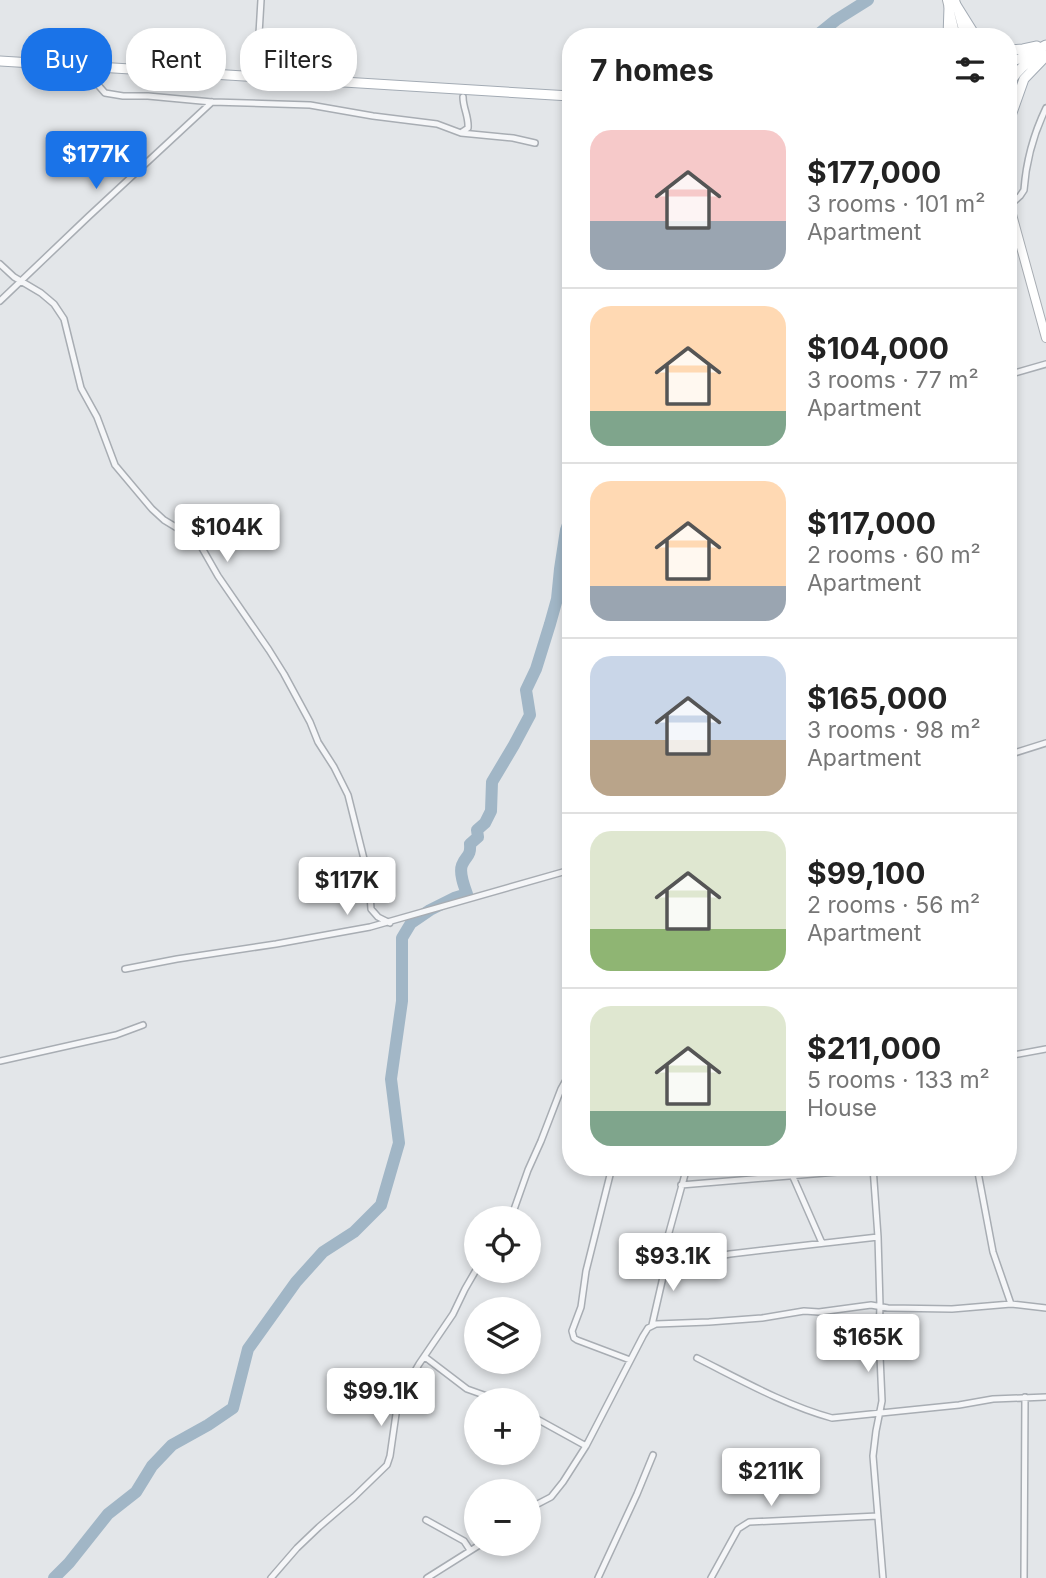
<!DOCTYPE html>
<html lang="en">
<head>
<meta charset="utf-8">
<style>
  :root { --surface:#fff; --page:#f2f2f2; --text:#222; --muted:#767676; --line:#e0e0e0; --accent:#1a73e8 }
  body { margin:0; font-family:Inter,sans-serif; background:var(--page); color:var(--text); height:100vh; display:flex; flex-direction:column; font-size:26px; white-space:nowrap }
  * { box-sizing:border-box; margin:0 }
  p { font-size:23px; color:var(--muted) }
  .icon { flex:none; width:38px; height:38px; fill:none; stroke:currentColor; stroke-width:2; stroke-linecap:round; stroke-linejoin:round }
  .map { position:relative; flex:1; overflow:hidden }
  .sheet { position:absolute; left:562px; top:28px; width:455px; height:1148px; display:flex; flex-direction:column; background:var(--surface); border-radius:28px; box-shadow:0 4px 10px #0003 }
  .sheet>* { flex:none }
  .top-card { position:absolute; left:21px; top:28px; width:436px; height:63px; display:flex; gap:14px }
  .controls { position:absolute; left:464px; top:1206px; display:grid; gap:14px }
  .controls a { display:grid; place-items:center; width:77px; height:77px; border-radius:50%; background:var(--surface); box-shadow:0 4px 10px #0003; font-size:35px }
  .price { position:absolute; translate:-50% -60px; padding:0 16px; border-radius:7px; background:#fff; color:#222; font-size:23px; line-height:46px; filter:drop-shadow(0 2px 4px #0008) }
  .price::after { content:''; position:absolute; left:50%; top:42px; width:21px; height:16px; margin-left:-10px; background:inherit; clip-path:polygon(0 0,100% 0,50% 100%) }
  .price.selected { background:var(--accent); color:#fff }
  ul { padding:0; list-style:none }
  li { display:flex; align-items:center; gap:21px; height:175px; padding:0 28px }
  li+li { border-top:2px solid var(--line) }
  li span { display:grid; place-items:center; flex:none; width:196px; height:140px; border-radius:21px; color:#555 }
  li>.icon { margin-inline-start:auto }
  span .icon { width:84px; height:84px; fill:#fffc; stroke-width:1 }
  li b { font-size:30px }
  h2 { display:flex; justify-content:space-between; align-items:center; height:84px; padding:0 28px; font-size:30px }
  .chip { padding:0 24px; border-radius:28px; background:var(--surface); box-shadow:0 4px 10px #0003; font-size:24px; line-height:63px }
  .chip.selected { background:var(--accent); color:#fff }
  .map>svg:first-child { display:block }
</style>
</head>
<body>
<div class="map">
<svg width="1046" height="1578" viewBox="0 0 1046 1578">
  <rect width="100%" height="100%" fill="#e3e6e9"/>
  <g fill="none" stroke-linecap="round" stroke-linejoin="round">
    <path stroke="#a1b6c6" stroke-width="12" d="M815 37 836 20 868 0
      M54 1578 69 1563 108 1514 136 1492 152 1466 172 1445 208 1425 233 1408 248 1349 296 1282 323 1252 354 1232 381 1205 399 1143 391 1079 402 1001V938L411 923 430 910 454 898 467 894C464 886 459 873 462 865 466 855 471 857 470 844L478 837 477 830 485 823 491 811 492 782 514 745 530 715 526 690 536 669 550 624 557 599 560 569 566 530 570 519"/>
    <g stroke="#a8adb3" stroke-width="8">
      <path id="minor" d="M261 0 258 51 286 77
        M91 67 98 85 105 93 123 96H148L212 102 310 105 373 116 437 124 461 133 513 138 535 143
        M251 77 259 62 260 55
        M462 132 468 128C469 117 463 108 463 97
        M1010 205 1020 196 1024 190C1026 162 1034 133 1046 108
        M0 264 14 277 41 293 54 304 64 319 81 388 97 417 115 465 152 509 164 520 192 537 202 548 218 576 269 650 284 674 310 722 318 742 334 767 348 795 369 879 371 909 378 917 390 923
        M0 301 88 217 212 102
        M1008 375 1046 364
        M1008 755 1046 743
        M125 969 177 959 276 944 370 927 570 870
        M1008 1056 1046 1049
        M0 1061 116 1035 143 1025
        M612 1167 586 1271 581 1307 572 1331 574 1338 577 1340 630 1360
        M687 1167 665 1247C664 1258 667 1261 677 1264L730 1254 878 1237
        M873 1167 878 1237 880 1306 879 1334 882 1401 876 1431 873 1456 883 1578
        M977 1167 993 1252 1011 1304
        M793 1177 822 1243
        M681 1185 873 1169
        M511 1218 528 1170 541 1141 561 1089 570 1073
        M652 1325 663 1277 664 1256
        M425 1357 467 1389 498 1400
        M697 1358C741 1380 785 1405 832 1418L959 1405 993 1399 1046 1397
        M528 1414 586 1446
        M528 1509 551 1497 563 1482 586 1446 643 1336 648 1328 656 1324 709 1322 762 1318 804 1311 819 1312 871 1305 888 1308 952 1309 1011 1304 1046 1308
        M426 1520 464 1541 470 1550
        M271 1578 297 1548 319 1527 354 1497 387 1465 390 1456 397 1407 400 1397 419 1364 453 1314 465 1289 476 1270
        M427 1578 481 1544
        M598 1578 637 1494 653 1455
        M711 1578 738 1529 749 1522 878 1516
        M1024 1578 1025 1397"/>
    </g>
    <g stroke="#a8adb3" stroke-width="10">
      <path id="secondary" d="M947 0 956 37
        M955 0 965 37
        M1008 200 1046 338"/>
    </g>
    <g stroke="#a3abb4" stroke-width="11">
      <path id="primary" d="M956 5 976 37
        M948 37 949 7
        M1008 50 1023 49 1037 46
        M0 61 570 96
        M1008 62 1019 59 1046 45
        M1008 89C1014 70 1028 62 1044 53
        M1008 124 1024 79 1046 56
        M1008 201H1009"/>
    </g>
    <use href="#minor" stroke="#f5f6f8" stroke-width="5"/>
    <use href="#secondary" stroke="#fff" stroke-width="8"/>
    <use href="#primary" stroke="#fff" stroke-width="9"/>
  </g>
</svg>
<div class="controls">
<a><svg class="icon" aria-label="locate" viewBox="0 0 24 24"><circle cx="12" cy="12" r="6"/><path d="M12 2v4M12 18v4M2 12h4M18 12h4"/></svg></a>
<a><svg class="icon" aria-label="layers" viewBox="0 0 24 24"><path d="M12 4l9 5-9 5-9-5zM3 14l9 5 9-5"/></svg></a>
<a>+</a>
<a>−</a>
</div>
<b class="price selected" style="left:96px;top:191px">$177K</b>
<b class="price" style="left:227px;top:564px">$104K</b>
<b class="price" style="left:347px;top:917px">$117K</b>
<b class="price" style="left:673px;top:1293px">$93.1K</b>
<b class="price" style="left:868px;top:1374px">$165K</b>
<b class="price" style="left:381px;top:1428px">$99.1K</b>
<b class="price" style="left:771px;top:1508px">$211K</b>
<div class="top-card">
<a class="chip selected">Buy</a>
<a class="chip">Rent</a>
<a class="chip">Filters</a>
</div>
<section class="sheet">
<h2>7 homes<svg class="icon" aria-label="filters" viewBox="0 0 24 24"><path d="M4 7h16M4 17h16"/><circle cx="9" cy="7" r="2"/><circle cx="15" cy="17" r="2"/></svg></h2>
<ul>
<li><span style="background:linear-gradient(#f6c9c9 65%,#9aa5b1 0)"><svg class="icon" aria-label="home" viewBox="0 0 24 24"><path d="M3 11l9-7 9 7M6 9v11h12V9"/></svg></span><div><b>$177,000</b><p>3 rooms · 101 m²</p><p>Apartment</p></div></li>
<li><span style="background:linear-gradient(#ffd9b3 75%,#7fa58c 0)"><svg class="icon" aria-label="home" viewBox="0 0 24 24"><path d="M3 11l9-7 9 7M6 9v11h12V9"/></svg></span><div><b>$104,000</b><p>3 rooms · 77 m²</p><p>Apartment</p></div></li>
<li><span style="background:linear-gradient(#ffd9b3 75%,#9aa5b1 0)"><svg class="icon" aria-label="home" viewBox="0 0 24 24"><path d="M3 11l9-7 9 7M6 9v11h12V9"/></svg></span><div><b>$117,000</b><p>2 rooms · 60 m²</p><p>Apartment</p></div></li>
<li><span style="background:linear-gradient(#c9d6e8 60%,#b9a48a 0)"><svg class="icon" aria-label="home" viewBox="0 0 24 24"><path d="M3 11l9-7 9 7M6 9v11h12V9"/></svg></span><div><b>$165,000</b><p>3 rooms · 98 m²</p><p>Apartment</p></div></li>
<li><span style="background:linear-gradient(#dfe7d0 70%,#8fb573 0)"><svg class="icon" aria-label="home" viewBox="0 0 24 24"><path d="M3 11l9-7 9 7M6 9v11h12V9"/></svg></span><div><b>$99,100</b><p>2 rooms · 56 m²</p><p>Apartment</p></div></li>
<li><span style="background:linear-gradient(#dfe7d0 75%,#7fa58c 0)"><svg class="icon" aria-label="home" viewBox="0 0 24 24"><path d="M3 11l9-7 9 7M6 9v11h12V9"/></svg></span><div><b>$211,000</b><p>5 rooms · 133 m²</p><p>House</p></div></li>
</ul>
</section>
</div>
</body>
</html>
